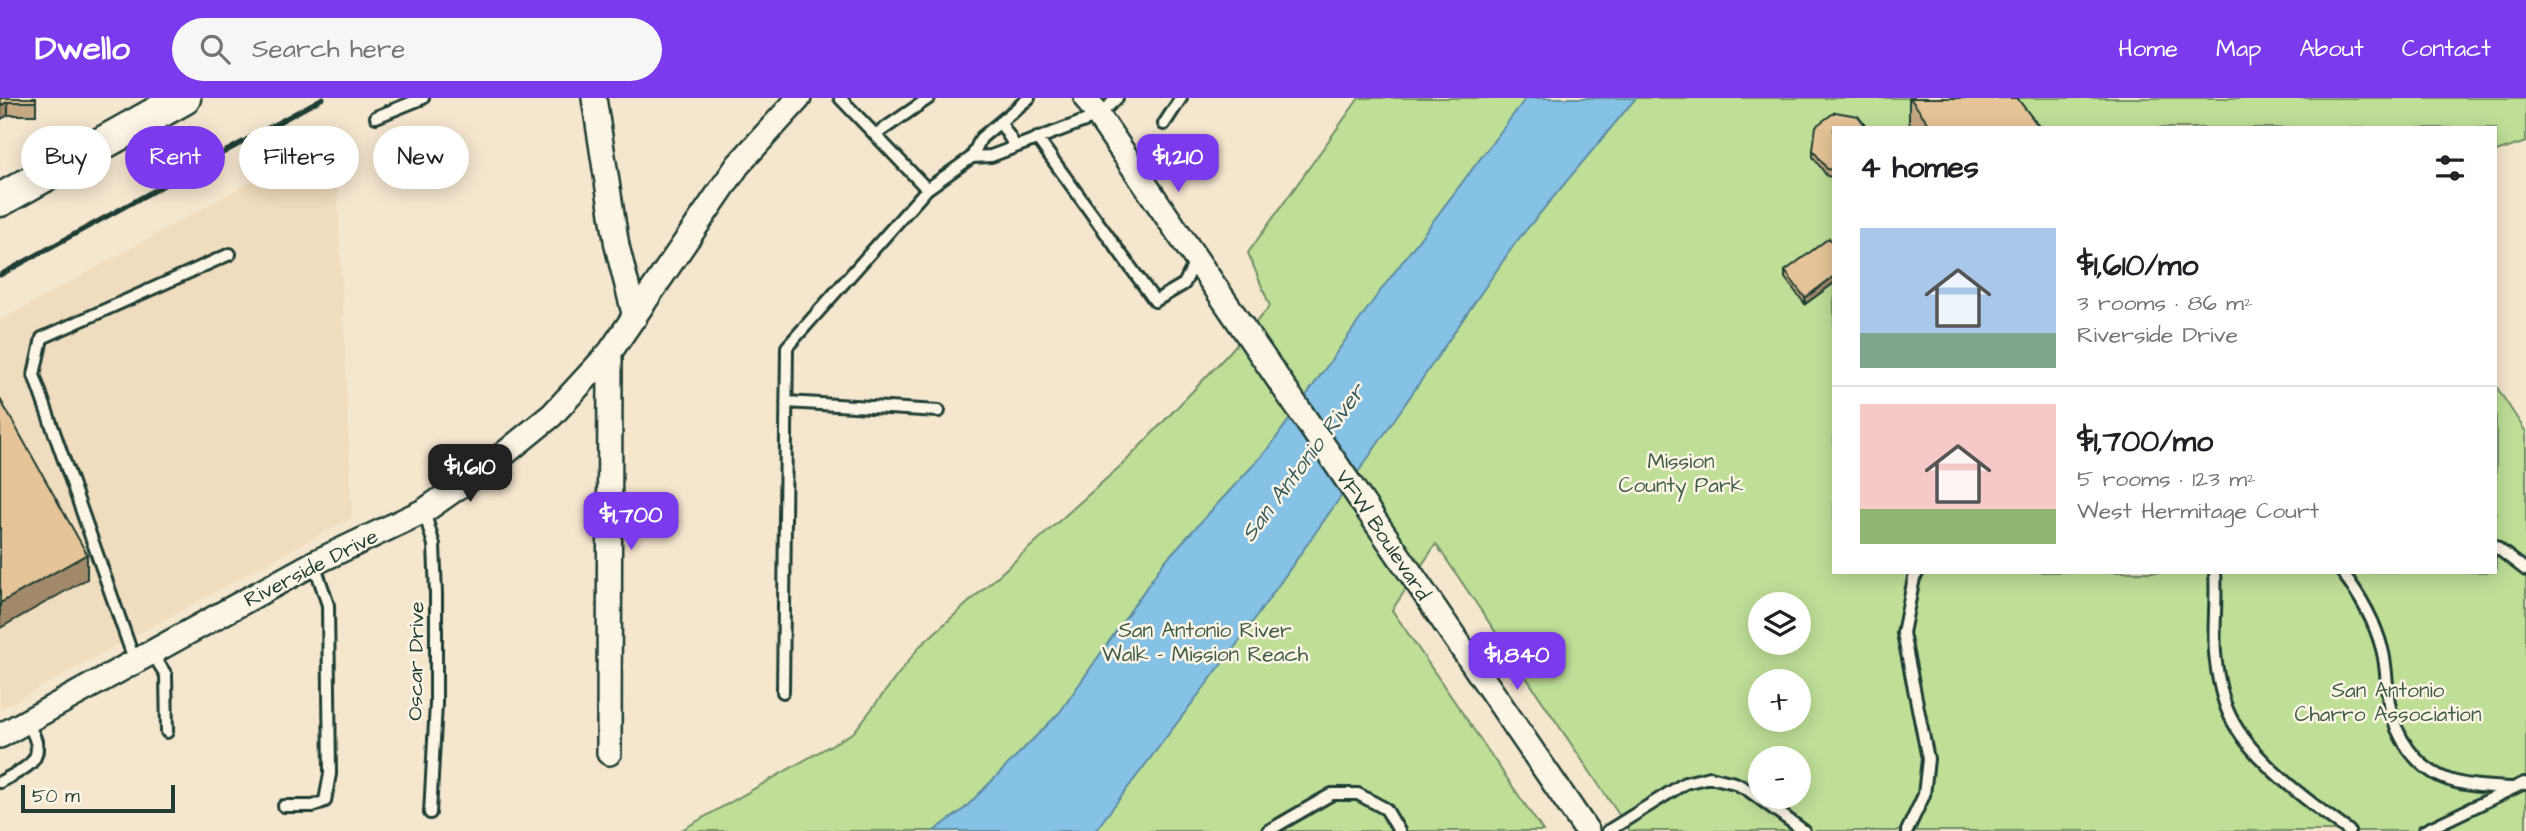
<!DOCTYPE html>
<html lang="en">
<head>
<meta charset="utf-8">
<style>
  :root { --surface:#fff; --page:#f6f6f6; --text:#202124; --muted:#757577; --line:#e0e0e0; --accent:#7c3aed }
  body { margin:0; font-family:"Architects Daughter",sans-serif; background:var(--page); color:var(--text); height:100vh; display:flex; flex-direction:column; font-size:26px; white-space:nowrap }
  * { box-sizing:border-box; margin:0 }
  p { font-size:23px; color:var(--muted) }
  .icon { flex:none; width:38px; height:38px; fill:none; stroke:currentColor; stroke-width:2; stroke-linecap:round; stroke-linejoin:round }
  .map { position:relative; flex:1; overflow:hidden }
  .drawer { position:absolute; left:1832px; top:28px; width:665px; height:448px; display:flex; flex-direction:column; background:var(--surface); border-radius:0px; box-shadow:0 4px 18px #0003 }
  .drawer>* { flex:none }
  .hud { position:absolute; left:21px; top:28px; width:665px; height:63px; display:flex; gap:14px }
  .buttons { position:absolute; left:1748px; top:494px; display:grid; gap:14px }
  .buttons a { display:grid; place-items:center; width:63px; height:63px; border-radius:50%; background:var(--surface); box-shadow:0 4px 18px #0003; font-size:35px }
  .scale { position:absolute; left:21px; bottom:18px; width:154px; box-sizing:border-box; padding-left:7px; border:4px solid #1f3d34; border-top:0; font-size:19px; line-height:24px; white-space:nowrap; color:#1f3d34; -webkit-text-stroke:5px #fcf5e5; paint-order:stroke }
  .price { position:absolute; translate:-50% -60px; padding:0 16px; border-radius:14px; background:var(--accent); color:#fff; font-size:23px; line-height:46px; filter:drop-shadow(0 2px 4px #0008) }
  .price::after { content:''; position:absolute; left:50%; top:42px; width:21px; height:16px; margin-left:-10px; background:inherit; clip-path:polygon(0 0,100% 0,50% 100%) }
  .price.selected { background:#222; color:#fff }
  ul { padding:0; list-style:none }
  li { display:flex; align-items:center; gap:21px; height:175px; padding:0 28px }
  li+li { border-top:2px solid var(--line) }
  li span { display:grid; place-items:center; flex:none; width:196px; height:140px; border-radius:0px; color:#555 }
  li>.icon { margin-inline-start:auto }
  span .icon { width:84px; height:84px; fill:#fffc; stroke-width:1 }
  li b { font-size:30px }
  h2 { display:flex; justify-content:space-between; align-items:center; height:84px; padding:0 28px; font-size:30px }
  .pill { padding:0 24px; border-radius:32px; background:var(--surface); box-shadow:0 4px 18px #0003; font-size:24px; line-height:63px }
  .pill.selected { background:var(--accent); color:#fff }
  header { display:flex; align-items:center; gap:42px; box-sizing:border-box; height:98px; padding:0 35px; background:var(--accent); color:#fff }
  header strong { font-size:33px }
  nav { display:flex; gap:38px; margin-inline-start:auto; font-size:24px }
  .search { width:490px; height:63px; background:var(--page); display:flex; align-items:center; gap:18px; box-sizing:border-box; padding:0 24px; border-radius:38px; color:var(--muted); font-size:26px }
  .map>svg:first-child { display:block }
</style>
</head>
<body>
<header>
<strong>Dwello</strong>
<div class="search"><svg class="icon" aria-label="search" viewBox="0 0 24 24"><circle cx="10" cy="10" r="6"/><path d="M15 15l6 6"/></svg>Search here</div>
<nav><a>Home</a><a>Map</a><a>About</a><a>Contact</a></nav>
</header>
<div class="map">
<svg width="2526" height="733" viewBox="0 0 2526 733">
  <rect width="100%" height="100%" fill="#f5e6ce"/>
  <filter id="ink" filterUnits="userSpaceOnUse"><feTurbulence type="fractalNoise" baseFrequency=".0143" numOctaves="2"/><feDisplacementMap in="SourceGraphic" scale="14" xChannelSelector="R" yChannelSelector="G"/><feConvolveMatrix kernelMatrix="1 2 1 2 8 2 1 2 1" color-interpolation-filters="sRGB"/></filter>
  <g filter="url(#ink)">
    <path fill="#f0dcbe" d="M335 37 352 419 0 611V223Z"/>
    <path fill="#bfdf97" stroke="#6f8e66" stroke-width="2" fill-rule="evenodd" d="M1359 0H2526V44L2496 54V30H1834V474H2496V288L2526 334V733H1630L1436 446 1392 512 1543 733H680L854 634 920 548 1126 363 1227 257 1270 208 1248 155ZM1760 506H1799V544H1760ZM1760 583H1799V621H1760ZM1760 660H1799V698H1760Z"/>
    <path fill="#86c1e6" stroke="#5d8c9f" stroke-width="2" d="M1526 0H1636L1516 144 1368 360 1237 546 1095 733H934L964 711 1060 614 1164 464 1269 350 1375 200Z"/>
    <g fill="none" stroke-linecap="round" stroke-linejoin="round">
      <g stroke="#1f3d34" stroke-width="16">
        <path id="service" d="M840 0 927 91
          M376 19 423 0
          M1000 24 1015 48
          M1164 26 1181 0
          M875 37 929 0
          M1037 40 1155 203 1184 186 1196 162
          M972 59 991 58 1098 18 1117 0
          M786 304 939 313
          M424 413 434 447 436 496V606L430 715
          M2496 449 2526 472
          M2215 474C2217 501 2213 528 2215 555 2217 576 2221 599 2230 618 2251 662 2310 705 2349 733
          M2342 474C2359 496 2375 524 2382 551 2387 568 2386 587 2389 605 2395 638 2416 671 2449 682 2470 689 2493 689 2514 690
          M152 555 166 577 167 634
          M135 564 34 277 42 240 230 156
          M783 594 787 249 927 91 972 59 981 40 1029 0
          M0 684C32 667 50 660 26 623
          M284 708H313L325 703 330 676 328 507 314 465
          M1268 733 1332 696H1358L1386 711 1399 733
          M1608 733 1685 685 1710 679 1735 685 1748 692 1804 733
          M1907 733 1924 697 1928 661 1903 535 1914 480 1918 474
          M2424 733 2524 685 2526 686"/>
      </g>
      <g stroke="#1f3d34" stroke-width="28">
        <path id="minor" d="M594 0 617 148 635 219
          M1086 0 1587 733
          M0 638 314 465 424 413 494 364 552 317 610 254 738 67 799 0
          M609 655 610 254"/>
      </g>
      <g stroke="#1f3d34" stroke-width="37">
        <path id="secondary" d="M0 102 184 0"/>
      </g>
      <use href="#service" stroke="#fcf5e5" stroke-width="10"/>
      <use href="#minor" stroke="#fcf5e5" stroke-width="23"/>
      <use href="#secondary" stroke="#fcf5e5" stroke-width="32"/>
      <path stroke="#1f3d34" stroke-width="5" d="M0 177 323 0"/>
    </g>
    <path fill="#c6a983" stroke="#1f3d34" stroke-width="2" d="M0 0 36 4V17H8L1 21Z
      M1909 0H2017L2040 30H1913L1909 24Z
      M1834 30V79L1827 78 1813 59V52Z
      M1834 147V185L1805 206 1785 180V173Z"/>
    <path fill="#a1896a" stroke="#1f3d34" stroke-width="2" d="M8 4V17L1 21V7Z
      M1834 178V185L1805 206V200Z
      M87 456V481L0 530V505Z"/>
    <path fill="#e6c498" stroke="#1f3d34" stroke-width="2" d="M0 0H36V4H8L1 7Z
      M1910 0H2017L2040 30H1932Z
      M1835 14 1858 18 1867 30H1834V72L1827 71 1813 52 1816 28Z
      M1829 140 1834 147V178L1805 200 1785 173Z
      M0 301 87 456 0 505Z"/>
  </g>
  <g text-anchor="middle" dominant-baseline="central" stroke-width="5" stroke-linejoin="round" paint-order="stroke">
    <g font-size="21" fill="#3f5d48" stroke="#fcf5e5">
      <text x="1681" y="363">Mission<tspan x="1681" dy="24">County Park</tspan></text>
      <text x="1205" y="532">San Antonio River<tspan x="1205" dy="24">Walk - Mission Reach</tspan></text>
      <text x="2388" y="592">San Antonio<tspan x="2388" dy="24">Charro Association</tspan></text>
    </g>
    <g font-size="21" fill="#1f3d34" stroke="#fcf5e5">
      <text transform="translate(1383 437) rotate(56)">VFW Boulevard</text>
      <text transform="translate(311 470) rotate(-27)">Riverside Drive</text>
      <text transform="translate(416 563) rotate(-89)">Oscar Drive</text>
    </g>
    <g font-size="23" font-style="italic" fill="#395e60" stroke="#fcf5e5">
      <text transform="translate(1303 365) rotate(-53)">San Antonio River</text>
    </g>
  </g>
</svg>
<div class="buttons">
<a><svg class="icon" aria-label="layers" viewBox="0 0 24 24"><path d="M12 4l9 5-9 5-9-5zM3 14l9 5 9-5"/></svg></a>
<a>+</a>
<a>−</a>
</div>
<div class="scale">50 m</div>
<b class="price" style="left:1178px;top:96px">$1,210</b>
<b class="price selected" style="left:470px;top:406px">$1,610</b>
<b class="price" style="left:631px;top:454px">$1,700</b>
<b class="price" style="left:1517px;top:594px">$1,840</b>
<div class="hud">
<a class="pill">Buy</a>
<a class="pill selected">Rent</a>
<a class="pill">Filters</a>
<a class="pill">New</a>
</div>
<section class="drawer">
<h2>4 homes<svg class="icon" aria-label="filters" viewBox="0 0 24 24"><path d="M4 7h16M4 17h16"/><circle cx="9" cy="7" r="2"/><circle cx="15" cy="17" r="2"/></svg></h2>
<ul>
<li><span style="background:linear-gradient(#a9c7e8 75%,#7fa58c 0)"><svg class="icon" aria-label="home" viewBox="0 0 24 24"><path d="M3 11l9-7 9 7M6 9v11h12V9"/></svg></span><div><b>$1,610/mo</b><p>3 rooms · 86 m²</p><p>Riverside Drive</p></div></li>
<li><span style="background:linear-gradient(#f6c9c9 75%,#8fb573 0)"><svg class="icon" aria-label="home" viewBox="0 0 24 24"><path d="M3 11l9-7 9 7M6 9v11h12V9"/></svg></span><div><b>$1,700/mo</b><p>5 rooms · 123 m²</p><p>West Hermitage Court</p></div></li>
</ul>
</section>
</div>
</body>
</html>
